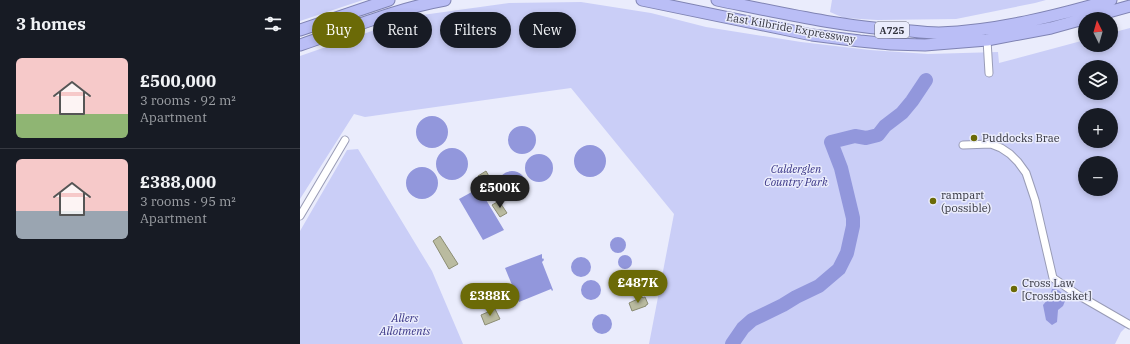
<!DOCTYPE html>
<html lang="en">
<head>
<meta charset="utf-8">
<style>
  :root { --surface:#171b24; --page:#242831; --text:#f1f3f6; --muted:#9ea1a6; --line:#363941; --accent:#6b6a07 }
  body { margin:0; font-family:"IBM Plex Serif",serif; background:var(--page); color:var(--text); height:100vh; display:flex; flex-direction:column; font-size:15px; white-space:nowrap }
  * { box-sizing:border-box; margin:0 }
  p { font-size:13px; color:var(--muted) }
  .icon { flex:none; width:22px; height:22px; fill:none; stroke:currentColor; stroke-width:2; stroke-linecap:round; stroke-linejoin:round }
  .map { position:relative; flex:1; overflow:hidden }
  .details { display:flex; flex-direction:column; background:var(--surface); width:300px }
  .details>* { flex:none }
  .top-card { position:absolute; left:12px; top:12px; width:380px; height:36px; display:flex; gap:8px }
  .needle { width:26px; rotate:355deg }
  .buttons { position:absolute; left:778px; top:12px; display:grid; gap:8px }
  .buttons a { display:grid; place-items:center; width:40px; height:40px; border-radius:50%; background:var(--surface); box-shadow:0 2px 6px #0003; font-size:20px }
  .price { position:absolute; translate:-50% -34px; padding:0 9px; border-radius:14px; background:var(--accent); color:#fff; font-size:13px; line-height:26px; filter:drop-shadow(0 1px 2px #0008) }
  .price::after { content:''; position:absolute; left:50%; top:24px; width:12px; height:9px; margin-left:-6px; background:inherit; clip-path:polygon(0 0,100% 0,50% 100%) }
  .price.current { background:#222; color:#fff }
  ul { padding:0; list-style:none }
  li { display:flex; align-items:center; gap:12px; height:100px; padding:0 16px }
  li+li { border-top:1px solid var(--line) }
  li span { display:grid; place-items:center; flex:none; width:112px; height:80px; border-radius:6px; color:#555 }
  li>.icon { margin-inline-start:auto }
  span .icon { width:48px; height:48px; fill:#fffc; stroke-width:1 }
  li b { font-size:17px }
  h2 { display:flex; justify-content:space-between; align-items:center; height:48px; padding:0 16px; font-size:17px }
  .pill { padding:0 14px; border-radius:18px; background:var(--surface); box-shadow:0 2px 6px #0003; font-size:14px; line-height:36px }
  .pill.current { background:var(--accent); color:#fff }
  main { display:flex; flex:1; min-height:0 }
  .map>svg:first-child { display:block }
</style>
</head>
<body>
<main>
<section class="details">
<h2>3 homes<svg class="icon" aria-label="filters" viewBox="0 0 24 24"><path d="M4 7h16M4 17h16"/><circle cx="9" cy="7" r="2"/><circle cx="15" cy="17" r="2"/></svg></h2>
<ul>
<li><span style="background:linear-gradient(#f6c9c9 70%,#8fb573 0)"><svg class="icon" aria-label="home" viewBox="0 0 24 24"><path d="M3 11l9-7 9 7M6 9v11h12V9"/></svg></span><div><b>£500,000</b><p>3 rooms · 92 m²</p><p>Apartment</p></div></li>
<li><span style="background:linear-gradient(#f6c9c9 65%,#9aa5b1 0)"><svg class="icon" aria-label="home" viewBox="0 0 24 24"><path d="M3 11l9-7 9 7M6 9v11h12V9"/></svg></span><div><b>£388,000</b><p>3 rooms · 95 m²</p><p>Apartment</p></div></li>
</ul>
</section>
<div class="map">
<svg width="830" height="344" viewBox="0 0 830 344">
  <rect width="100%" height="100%" fill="#eaecfc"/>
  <path fill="#cacef7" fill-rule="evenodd" d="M0 0H63L0 21Z
    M532 0H746L735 3 656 19 577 20 544 18 530 12Z
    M281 2 351 13 406 27 501 42 570 50 628 54 698 52 699 63 785 40V45H811V33L830 28V329L826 327 821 332 815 344H349L374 214 271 88 65 117 54 114 0 199V56L115 16 209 3ZM785 67H811V93H785ZM785 115H811V141H785ZM785 163H811V189H785Z
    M58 149 132 271 163 344H0V231L47 150Z"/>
  <path fill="#9297dc" d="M116 132a16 16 0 1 1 32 0a16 16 0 1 1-32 0Z
    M208 140a14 14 0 1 1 28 0a14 14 0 1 1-28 0Z
    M274 161a16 16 0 1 1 32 0a16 16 0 1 1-32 0Z
    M136 164a16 16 0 1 1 32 0a16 16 0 1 1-32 0Z
    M225 168a14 14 0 1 1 28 0a14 14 0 1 1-28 0Z
    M106 183a16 16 0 1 1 32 0a16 16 0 1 1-32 0Z
    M198 185a14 14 0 1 1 28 0a14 14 0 1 1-28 0Z
    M179 188 204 230 183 240 159 199Z
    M310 245a8 8 0 1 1 16 0a8 8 0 1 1-16 0Z
    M242 254V259L243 258 244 260 242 262 253 290 252 291 251 289 219 302 205 268Z
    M318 262a7 7 0 1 1 14 0a7 7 0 1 1-14 0Z
    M271 267a10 10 0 1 1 20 0a10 10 0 1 1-20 0Z
    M281 290a10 10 0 1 1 20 0a10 10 0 1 1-20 0Z
    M752 289C760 289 763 293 765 301L763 306 758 310 757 322 752 325 746 320 743 305 749 298Z
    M292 324a10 10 0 1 1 20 0a10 10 0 1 1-20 0Z"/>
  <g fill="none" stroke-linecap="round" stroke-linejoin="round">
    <path stroke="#9297dc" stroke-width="14" d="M432 344 443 328 452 320 483 305 496 297 519 286 539 269 547 253 553 226V218L541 168 531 142 555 136 566 138 578 135 585 126 602 113 612 101 626 80"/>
  </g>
  <path fill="#babba0" stroke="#8b8c72" d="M186 171 199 194 192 198 178 176Z
    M199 201 207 213 200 217 192 205Z
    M140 236 158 264 149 269 133 241Z
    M342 297 343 298 345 297 348 304 346 305V306L332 311 329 303Z
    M195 309 200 319 185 325 181 315Z"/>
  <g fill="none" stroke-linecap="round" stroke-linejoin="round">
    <g stroke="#999cb6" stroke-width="9">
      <path id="minor" d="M687 40 689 73
        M663 145 691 144 701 148 710 154 718 162 726 173 735 200 753 278 778 295 830 325
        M0 216 45 140"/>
    </g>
    <g stroke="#7f83b3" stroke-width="13">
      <path id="trunk" d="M342 0 512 35 560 41 591 44 625 45 687 40 751 28 830 6
        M417 0C481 13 546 28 611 31 620 32 630 33 639 33 696 31 756 16 811 0
        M0 30 89 0
        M0 45C48 29 95 9 145 0"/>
    </g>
    <use href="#minor" stroke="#fff" stroke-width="7"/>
    <use href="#trunk" stroke="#babef6" stroke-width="11"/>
  </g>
  <g fill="#6b6a07" stroke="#eaecfc" stroke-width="1.5">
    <circle cx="674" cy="138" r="4"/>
    <circle cx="633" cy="201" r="4"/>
    <circle cx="714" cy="289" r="4"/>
  </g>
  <g text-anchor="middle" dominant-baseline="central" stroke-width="3" stroke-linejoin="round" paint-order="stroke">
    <rect fill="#eaecfc" stroke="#696a76" stroke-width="1" x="575" y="22" width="34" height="16" rx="3"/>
    <g font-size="10" font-weight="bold" fill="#32333d">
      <text x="592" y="30">A725</text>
    </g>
    <g font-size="11" fill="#32333d" stroke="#eaecfc">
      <text transform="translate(491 28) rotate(10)">East Kilbride Expressway</text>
    </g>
    <g font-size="11" fill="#32333d" stroke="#eaecfc" text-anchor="start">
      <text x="682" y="138">Puddocks Brae</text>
      <text x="641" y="195">rampart<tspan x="641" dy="13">(possible)</tspan></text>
      <text x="722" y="283">Cross Law<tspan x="722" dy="13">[Crossbasket]</tspan></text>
    </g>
    <g font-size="11" font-style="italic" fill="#383485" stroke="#eaecfc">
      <text x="496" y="169">Calderglen<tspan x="496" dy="13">Country Park</tspan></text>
      <text x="105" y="318">Allers<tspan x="105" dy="13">Allotments</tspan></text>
    </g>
  </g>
</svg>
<div class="buttons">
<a><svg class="needle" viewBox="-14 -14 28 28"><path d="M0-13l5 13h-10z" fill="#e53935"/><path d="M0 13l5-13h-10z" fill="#9ea1a6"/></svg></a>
<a><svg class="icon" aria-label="layers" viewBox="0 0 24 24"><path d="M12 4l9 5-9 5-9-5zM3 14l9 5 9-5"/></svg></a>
<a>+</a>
<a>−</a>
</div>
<b class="price current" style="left:200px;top:209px">£500K</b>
<b class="price" style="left:338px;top:304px">£487K</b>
<b class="price" style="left:190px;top:317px">£388K</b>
<div class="top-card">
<a class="pill current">Buy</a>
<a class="pill">Rent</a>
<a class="pill">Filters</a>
<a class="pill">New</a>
</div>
</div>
</main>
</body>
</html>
